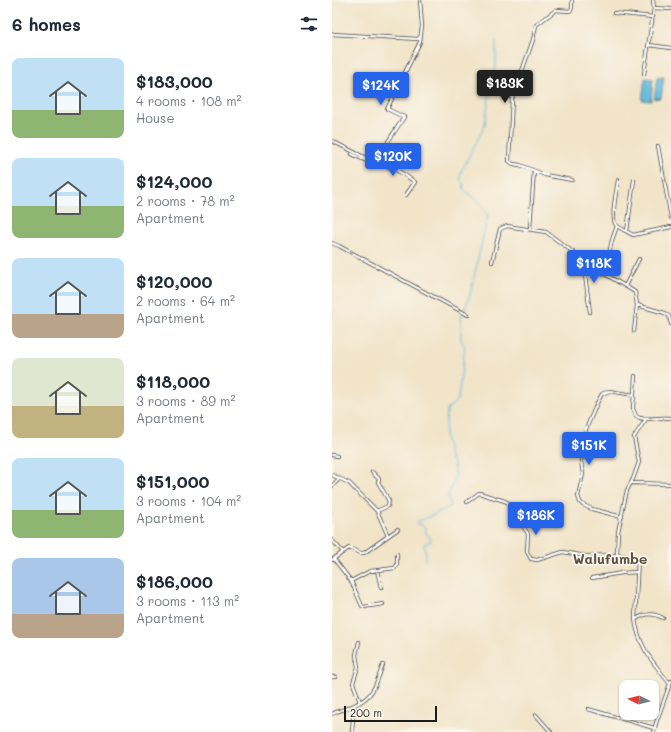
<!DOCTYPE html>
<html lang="en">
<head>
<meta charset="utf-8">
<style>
  :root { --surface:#fff; --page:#f2f2f3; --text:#1f2937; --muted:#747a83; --accent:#2563eb }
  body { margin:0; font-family:Mali,sans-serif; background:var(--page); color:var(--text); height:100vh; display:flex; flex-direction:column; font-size:15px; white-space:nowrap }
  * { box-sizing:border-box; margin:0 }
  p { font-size:13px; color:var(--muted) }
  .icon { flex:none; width:22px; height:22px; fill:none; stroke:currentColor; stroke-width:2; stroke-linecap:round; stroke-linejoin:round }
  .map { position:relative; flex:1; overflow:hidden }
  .sheet { display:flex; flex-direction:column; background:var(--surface); width:332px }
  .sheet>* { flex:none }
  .needle { width:26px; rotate:276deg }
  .tools { position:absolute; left:287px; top:680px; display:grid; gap:8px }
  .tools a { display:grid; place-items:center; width:40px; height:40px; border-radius:8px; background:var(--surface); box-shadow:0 1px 3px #0004; font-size:20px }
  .scale { position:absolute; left:12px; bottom:10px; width:93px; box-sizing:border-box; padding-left:4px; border:2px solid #1c1c1c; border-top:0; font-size:11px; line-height:14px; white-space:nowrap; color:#1c1c1c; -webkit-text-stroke:3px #fbf7ec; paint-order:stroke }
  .price { position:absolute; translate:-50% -34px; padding:0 9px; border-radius:4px; background:var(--accent); color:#fff; font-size:13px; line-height:26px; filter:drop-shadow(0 1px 2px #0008) }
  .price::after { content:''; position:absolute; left:50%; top:24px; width:12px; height:9px; margin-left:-6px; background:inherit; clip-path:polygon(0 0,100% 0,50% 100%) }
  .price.active { background:#222; color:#fff }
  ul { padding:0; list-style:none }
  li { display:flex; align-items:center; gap:12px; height:100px; padding:0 12px }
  li span { display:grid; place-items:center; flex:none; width:112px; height:80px; border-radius:8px; color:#555 }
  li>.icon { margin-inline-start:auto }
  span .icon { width:48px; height:48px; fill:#fffc; stroke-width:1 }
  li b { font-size:17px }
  h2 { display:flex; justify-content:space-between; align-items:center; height:48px; padding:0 12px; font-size:17px }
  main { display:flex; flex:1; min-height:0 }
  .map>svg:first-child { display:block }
</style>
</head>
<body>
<main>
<section class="sheet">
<h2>6 homes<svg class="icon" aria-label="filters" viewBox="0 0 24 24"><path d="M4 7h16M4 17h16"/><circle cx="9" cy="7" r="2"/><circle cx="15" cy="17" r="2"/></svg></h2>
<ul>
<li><span style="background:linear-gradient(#bfe0f5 65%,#8fb573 0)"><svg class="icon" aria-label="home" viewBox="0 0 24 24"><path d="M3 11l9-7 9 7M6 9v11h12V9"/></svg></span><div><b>$183,000</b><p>4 rooms · 108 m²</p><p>House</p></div></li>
<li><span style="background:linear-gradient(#bfe0f5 60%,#8fb573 0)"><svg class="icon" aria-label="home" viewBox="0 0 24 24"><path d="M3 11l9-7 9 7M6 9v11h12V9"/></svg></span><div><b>$124,000</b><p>2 rooms · 78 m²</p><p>Apartment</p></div></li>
<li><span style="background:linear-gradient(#bfe0f5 70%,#b9a48a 0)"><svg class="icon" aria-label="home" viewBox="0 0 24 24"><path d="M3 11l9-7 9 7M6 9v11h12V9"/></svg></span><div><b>$120,000</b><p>2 rooms · 64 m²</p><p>Apartment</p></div></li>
<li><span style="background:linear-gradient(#dfe7d0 60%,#c2b280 0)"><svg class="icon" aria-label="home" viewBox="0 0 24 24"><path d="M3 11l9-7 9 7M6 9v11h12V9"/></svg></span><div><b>$118,000</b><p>3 rooms · 89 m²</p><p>Apartment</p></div></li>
<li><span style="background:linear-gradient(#bfe0f5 65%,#8fb573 0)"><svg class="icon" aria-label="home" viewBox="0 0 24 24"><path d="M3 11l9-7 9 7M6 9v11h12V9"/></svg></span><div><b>$151,000</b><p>3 rooms · 104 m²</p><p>Apartment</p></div></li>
<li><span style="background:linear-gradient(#a9c7e8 70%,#b9a48a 0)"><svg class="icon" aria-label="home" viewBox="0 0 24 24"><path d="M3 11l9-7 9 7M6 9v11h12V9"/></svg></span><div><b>$186,000</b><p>3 rooms · 113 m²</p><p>Apartment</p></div></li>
</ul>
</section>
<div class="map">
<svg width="339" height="732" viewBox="0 0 339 732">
  <rect width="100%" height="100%" fill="#fbf7ec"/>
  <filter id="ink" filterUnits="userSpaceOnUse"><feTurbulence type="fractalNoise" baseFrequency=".025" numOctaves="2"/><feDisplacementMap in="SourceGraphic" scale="8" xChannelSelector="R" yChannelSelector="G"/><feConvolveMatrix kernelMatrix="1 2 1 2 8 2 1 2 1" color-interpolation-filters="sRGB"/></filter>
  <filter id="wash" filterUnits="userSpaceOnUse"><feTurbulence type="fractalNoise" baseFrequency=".012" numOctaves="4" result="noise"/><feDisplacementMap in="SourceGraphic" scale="16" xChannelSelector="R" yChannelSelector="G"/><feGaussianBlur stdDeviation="0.9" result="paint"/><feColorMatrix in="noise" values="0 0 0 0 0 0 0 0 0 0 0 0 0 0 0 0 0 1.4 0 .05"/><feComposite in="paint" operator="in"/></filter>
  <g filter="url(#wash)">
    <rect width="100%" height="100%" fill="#f1e4c9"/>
    <path fill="#61b8de" stroke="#3e6a7d" d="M332 77 329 98 322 99 325 78Z
      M313 78 321 79 319 101 310 100Z"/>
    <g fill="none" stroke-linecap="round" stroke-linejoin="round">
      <path stroke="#61b8de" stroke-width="1" d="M93 561 94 554 92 544 98 542 99 540 93 531V528L89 524 86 525 85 522C97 517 108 512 119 506L116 496 124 475 122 469V463L118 458 113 436 115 410 126 399 133 347 129 340V318L138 295 156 215 149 205 132 189 131 183 128 180 129 172 153 125 160 76 164 68V41"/>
    </g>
  </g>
  <g filter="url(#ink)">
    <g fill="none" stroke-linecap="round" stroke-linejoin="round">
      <g stroke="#3c3a36" stroke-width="4">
        <path id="minor" d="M322 8 339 9
          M282 13 321 17
          M0 34 86 39 89 36
          M317 45 339 48
          M312 74 322 8 321 0
          M0 141 42 162C57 165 71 173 83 182L74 195
          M326 146 339 218
          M20 154 32 160 42 162C51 155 48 155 53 147 59 136 66 127 72 117L55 109 88 42 90 26 88 0
          M240 180 213 175 188 165 181 164 177 161 180 99 201 40 204 25 224 10 238 11 240 8V0
          M286 180C285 189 278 218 284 225 287 228 296 232 301 235L339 227
          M198 229 202 171
          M295 231 302 180
          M0 243 7 246 136 315
          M251 261 258 312
          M160 262 168 229 175 226 214 232 241 252 251 261 303 292 305 305 302 331
          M273 273 280 240 285 226
          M293 286 307 259
          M305 305 333 313 337 316 339 324
          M303 376 301 409 304 416C312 422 327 416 339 418
          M314 419 302 437 307 462 301 479 295 490 286 532 285 555 303 557 306 559 303 619C307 648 321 662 338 684
          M0 455 5 456
          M40 472 47 479 46 482 57 501 56 506 45 511
          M0 475 17 483 45 511 56 536
          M300 483 339 484
          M0 486 7 479
          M135 502 147 493 173 501 178 504 196 534 195 552 199 559 205 560 231 552 254 556 285 555
          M290 517 260 509 251 505 248 502 246 496 251 474 249 461 254 429 265 403 270 394 277 391 302 395
          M0 540 11 552
          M2 559 19 581 30 606 32 607 51 604
          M0 560 17 548 29 553H32L66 529
          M45 570 49 588
          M260 578 290 573 305 572
          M19 581 38 571 63 568 65 565V554
          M304 619C314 613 321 613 331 618
          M27 642 24 655 26 667 21 683 28 702
          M0 677H4
          M256 709 322 728
          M0 714C13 708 29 705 38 694 45 686 47 674 51 665
          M204 715 219 732
          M20 732 22 705
          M322 732 324 723 339 681"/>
      </g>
      <use href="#minor" stroke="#fff" stroke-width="2.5"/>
    </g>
  </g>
  <g text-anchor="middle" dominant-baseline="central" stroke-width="3.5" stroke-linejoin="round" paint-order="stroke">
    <g font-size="14" font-weight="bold" fill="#5f5044" stroke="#fbf7ec">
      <text x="278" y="558">Walufumbe</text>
    </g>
  </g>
</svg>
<div class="tools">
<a><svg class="needle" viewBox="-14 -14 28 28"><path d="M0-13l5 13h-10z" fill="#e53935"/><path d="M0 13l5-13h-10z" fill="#747a83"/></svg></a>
</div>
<div class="scale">200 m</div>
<b class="price active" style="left:173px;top:104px">$183K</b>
<b class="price" style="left:49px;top:106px">$124K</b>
<b class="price" style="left:61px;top:177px">$120K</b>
<b class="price" style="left:262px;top:284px">$118K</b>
<b class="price" style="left:257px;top:466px">$151K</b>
<b class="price" style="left:204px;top:536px">$186K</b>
</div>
</main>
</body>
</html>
